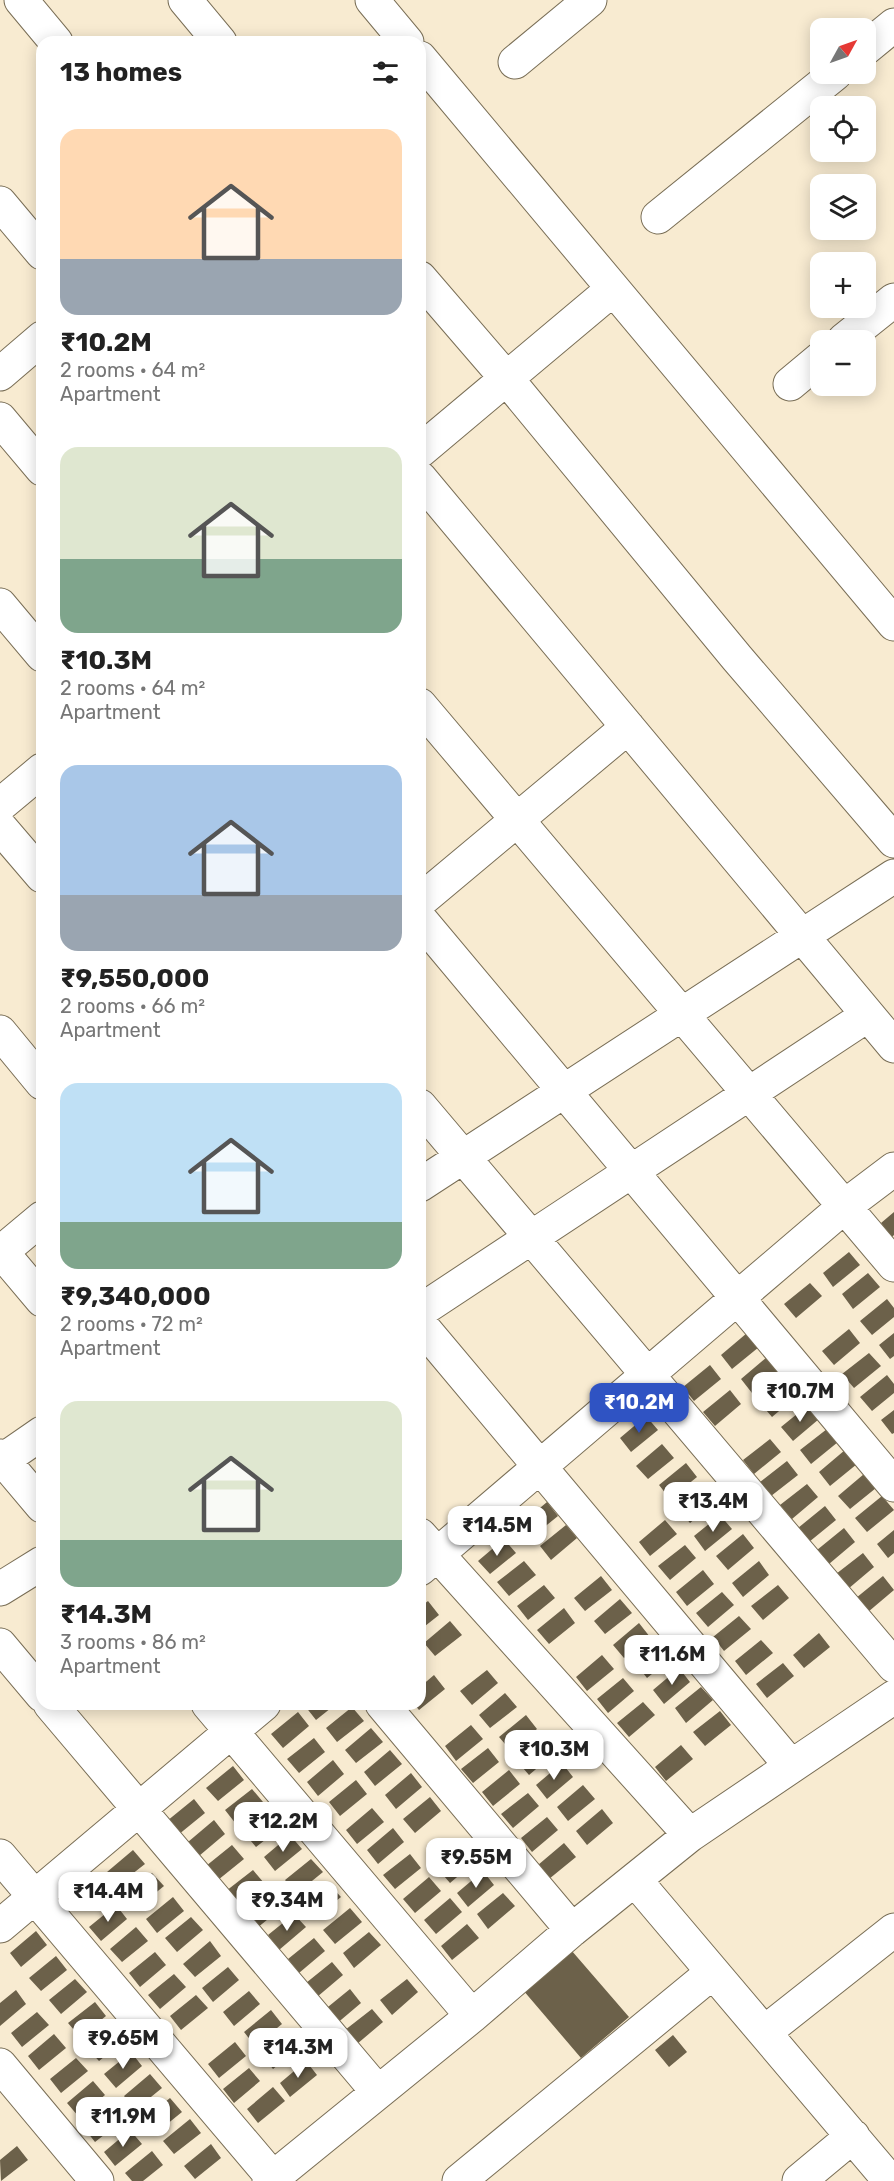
<!DOCTYPE html>
<html lang="en">
<head>
<meta charset="utf-8">
<style>
  :root { --surface:#fff; --page:#f6f6f6; --text:#222; --muted:#767676; --accent:#2f53c3 }
  body { margin:0; font-family:Rubik,sans-serif; background:var(--page); color:var(--text); height:100vh; display:flex; flex-direction:column; font-size:22px; white-space:nowrap }
  * { box-sizing:border-box; margin:0 }
  p { font-size:20px; color:var(--muted) }
  .icon { flex:none; width:33px; height:33px; fill:none; stroke:currentColor; stroke-width:2; stroke-linecap:round; stroke-linejoin:round }
  .map { position:relative; flex:1; overflow:hidden }
  .drawer { position:absolute; left:36px; top:36px; width:390px; height:1674px; display:flex; flex-direction:column; background:var(--surface); border-radius:18px; box-shadow:0 3px 15px #0003 }
  .drawer>* { flex:none }
  .needle { width:39px; rotate:50deg }
  .buttons { position:absolute; left:810px; top:18px; display:grid; gap:12px }
  .buttons a { display:grid; place-items:center; width:66px; height:66px; border-radius:12px; background:var(--surface); box-shadow:0 3px 15px #0003; font-size:30px }
  .price { position:absolute; translate:-50% -51px; padding:0 14px; border-radius:12px; background:#fff; color:#222; font-size:20px; line-height:39px; filter:drop-shadow(0 2px 3px #0008) }
  .price::after { content:''; position:absolute; left:50%; top:36px; width:18px; height:14px; margin-left:-9px; background:inherit; clip-path:polygon(0 0,100% 0,50% 100%) }
  .price.current { background:var(--accent); color:#fff }
  ul { padding:0; list-style:none }
  li { display:grid; align-content:center; gap:12px; height:318px; padding:0 24px }
  li span { display:grid; place-items:center; height:186px; border-radius:18px; color:#555 }
  li>.icon { margin-inline-start:auto }
  span .icon { width:108px; height:108px; fill:#fffc; stroke-width:1 }
  li b { font-size:26px }
  h2 { display:flex; justify-content:space-between; align-items:center; height:72px; padding:0 24px; font-size:26px }
  .map>svg:first-child { display:block }
</style>
</head>
<body>
<div class="map">
<svg width="894" height="2181" viewBox="0 0 894 2181">
  <rect width="100%" height="100%" fill="#f8ebd1"/>
  <path fill="#6c614a" d="M894 1212V1235L892 1237 881 1223Z
    M849 1252 860 1265 833 1287 823 1273Z
    M868 1273 880 1287 853 1309 842 1294Z
    M810 1283 822 1296 796 1318 784 1304Z
    M887 1299 894 1308V1317L872 1335 860 1321Z
    M849 1329 860 1343 834 1365 822 1351Z
    M747 1333 759 1347 732 1369 721 1355Z
    M894 1333V1356L890 1359 879 1345Z
    M869 1353 881 1366 854 1388 842 1374Z
    M767 1357 779 1371 752 1393 741 1379Z
    M710 1365 721 1379 694 1401 683 1387Z
    M887 1375 894 1384V1393L872 1411 860 1397Z
    M787 1381 798 1395 772 1417 760 1403Z
    M730 1390 741 1404 715 1426 703 1412Z
    M808 1405 819 1419 793 1441 781 1427Z
    M894 1410V1433L892 1434 881 1420Z
    M646 1416 658 1430 631 1452 620 1438Z
    M827 1429 838 1442 811 1464 800 1450Z
    M770 1439 781 1452 754 1474 743 1460Z
    M662 1444 674 1458 648 1479 636 1466Z
    M845 1450 857 1464 830 1486 819 1472Z
    M787 1461 798 1475 771 1496 760 1482Z
    M686 1463 697 1477 670 1499 659 1485Z
    M864 1474 876 1488 850 1509 838 1496Z
    M807 1484 818 1497 792 1519 780 1505Z
    M705 1487 716 1501 690 1523 678 1509Z
    M882 1496 894 1510 867 1532 855 1518Z
    M547 1502 558 1516 532 1537 521 1524Z
    M825 1506 836 1520 809 1542 798 1528Z
    M720 1515 732 1529 705 1551 694 1536Z
    M665 1520 677 1534 650 1556 639 1542Z
    M566 1525 577 1538 551 1560 540 1546Z
    M844 1528 855 1542 829 1564 817 1550Z
    M894 1530V1553L888 1558 877 1544Z
    M743 1534 754 1548 728 1570 716 1556Z
    M504 1539 516 1553 490 1574 478 1561Z
    M685 1545 696 1558 670 1580 658 1566Z
    M863 1553 874 1567 848 1589 836 1574Z
    M524 1561 536 1575 509 1596 497 1582Z
    M759 1561 769 1575 743 1597 732 1583Z
    M703 1570 714 1584 687 1606 676 1592Z
    M601 1576 612 1590 585 1611 574 1598Z
    M883 1576 894 1590 868 1612 856 1598Z
    M544 1585 555 1598 528 1620 517 1606Z
    M778 1585 789 1598 763 1620 751 1606Z
    M722 1592 734 1605 708 1627 696 1613Z
    M620 1599 632 1613 605 1634 594 1621Z
    M428 1601 439 1615 420 1630V1607Z
    M564 1608 575 1623 549 1644 537 1630Z
    M739 1616 751 1629 724 1651 713 1637Z
    M450 1621 462 1635 435 1656 424 1643Z
    M639 1623 650 1637 624 1658 613 1645Z
    M819 1633 830 1647 804 1668 793 1655Z
    M761 1640 773 1653 746 1675 735 1661Z
    M663 1642 674 1656 647 1678 636 1664Z
    M602 1655 614 1669 587 1691 576 1677Z
    M783 1663 794 1676 767 1698 756 1684Z
    M679 1668 690 1682 664 1704 653 1690Z
    M487 1670 498 1683 472 1705 460 1691Z
    M434 1675 445 1689 419 1710 414 1704H420V1687Z
    M623 1678 634 1691 608 1713 597 1699Z
    M701 1687 713 1700 686 1723 675 1708Z
    M505 1693 517 1707 490 1728 479 1715Z
    M643 1702 655 1715 629 1737 617 1723Z
    M307 1704H336L316 1720 305 1706Z
    M352 1707 364 1721 337 1742 326 1728Z
    M720 1711 731 1725 705 1746 693 1732Z
    M298 1712 309 1726 283 1748 271 1734Z
    M526 1715 537 1729 511 1751 499 1737Z
    M471 1725 483 1739 456 1761 445 1746Z
    M371 1728 383 1742 356 1763 345 1750Z
    M314 1738 325 1752 299 1773 287 1759Z
    M544 1739 555 1753 529 1775 517 1761Z
    M681 1745 693 1759 666 1781 655 1767Z
    M488 1748 499 1762 473 1783 461 1769Z
    M390 1750 402 1764 375 1786 364 1772Z
    M333 1760 344 1774 318 1796 307 1782Z
    M562 1763 573 1777 547 1799 536 1785Z
    M233 1766 244 1780 218 1801 206 1788Z
    M509 1770 520 1784 493 1806 482 1792Z
    M411 1773 422 1787 396 1809 385 1795Z
    M356 1780 367 1794 340 1816 329 1802Z
    M583 1785 595 1799 568 1821 557 1807Z
    M252 1789 263 1802 236 1824 225 1810Z
    M528 1793 539 1806 513 1828 501 1814Z
    M430 1797 441 1811 415 1833 403 1819Z
    M194 1799 205 1813 178 1835 167 1821Z
    M372 1808 384 1822 357 1844 346 1830Z
    M602 1809 613 1823 587 1845 576 1831Z
    M271 1812 283 1826 256 1847 245 1834Z
    M547 1817 558 1830 532 1852 521 1838Z
    M214 1820 225 1834 199 1856 188 1842Z
    M393 1828 404 1842 378 1864 367 1850Z
    M290 1835 302 1849 275 1871 264 1857Z
    M564 1843 576 1857 549 1879 538 1865Z
    M232 1845 244 1859 218 1880 206 1866Z
    M465 1848 476 1861 450 1883 438 1869Z
    M133 1850 145 1864 118 1885 107 1872Z
    M410 1854 421 1868 395 1889 383 1875Z
    M311 1859 323 1872 296 1894 285 1880Z
    M253 1870 264 1883 238 1905 226 1891Z
    M483 1871 494 1885 468 1907 457 1893Z
    M152 1873 164 1886 137 1908 126 1894Z
    M429 1877 441 1891 415 1913 403 1899Z
    M329 1884 341 1897 314 1919 303 1905Z
    M272 1893 283 1907 257 1928 245 1914Z
    M503 1893 515 1906 488 1929 477 1914Z
    M173 1897 184 1911 157 1933 146 1919Z
    M450 1898 462 1912 436 1934 424 1920Z
    M116 1905 127 1919 101 1941 89 1927Z
    M350 1908 362 1922 335 1944 323 1930Z
    M294 1914 306 1927 279 1950 268 1935Z
    M191 1917 203 1930 177 1952 165 1938Z
    M467 1924 479 1938 452 1960 441 1946Z
    M136 1927 148 1941 122 1962 110 1949Z
    M36 1931 47 1945 21 1967 10 1953Z
    M369 1932 381 1945 354 1968 343 1953Z
    M314 1938 325 1951 299 1973 288 1959Z
    M210 1941 221 1956 195 1977 183 1964Z
    M565 1943 629 2017 581 2058 517 1983Z
    M155 1952 166 1965 140 1987 129 1973Z
    M56 1956 67 1970 41 1991 29 1978Z
    M332 1962 343 1975 317 1997 306 1983Z
    M228 1967 239 1980 213 2002 202 1988Z
    M174 1974 186 1987 160 2009 148 1995Z
    M75 1979 87 1992 61 2014 49 2000Z
    M407 1979 418 1992 392 2015 380 2000Z
    M350 1989 361 2003 335 2025 323 2011Z
    M16 1990 26 2004 0 2026V2003Z
    M249 1991 260 2004 234 2026 223 2012Z
    M196 1995 208 2008 181 2030 170 2016Z
    M95 2002 106 2016 80 2037 68 2023Z
    M372 2009 383 2022 357 2044 345 2030Z
    M271 2010 282 2024 255 2046 244 2032Z
    M37 2012 49 2025 22 2047 11 2033Z
    M114 2026 125 2040 99 2061 87 2048Z
    M288 2033 300 2047 273 2069 262 2055Z
    M54 2034 66 2048 39 2070 28 2056Z
    M673 2035 687 2052 669 2067 655 2050Z
    M235 2042 246 2056 219 2078 208 2064Z
    M131 2052 142 2066 116 2088 104 2074Z
    M76 2058 88 2071 61 2093 50 2079Z
    M306 2061 317 2075 290 2097 280 2083Z
    M249 2068 260 2081 234 2103 223 2089Z
    M150 2074 162 2088 135 2110 124 2096Z
    M93 2081 105 2095 79 2117 67 2103Z
    M273 2087 285 2101 258 2123 247 2109Z
    M170 2098 182 2112 156 2133 144 2119Z
    M110 2107 122 2121 95 2142 84 2128Z
    M190 2119 201 2133 174 2154 163 2141Z
    M130 2130 142 2144 115 2166 104 2152Z
    M211 2144 221 2158 195 2179 184 2166Z
    M17 2146 28 2160 1 2181 0 2160Z
    M152 2151 163 2165 143 2181H132L125 2173Z"/>
  <g fill="none" stroke-linecap="round" stroke-linejoin="round">
    <g stroke="#796e56" stroke-width="35">
      <path id="minor" d="M21 0 56 42
        M185 0 220 42
        M372 0 407 42
        M866 48 894 25
        M420 58 894 624
        M515 62 590 0
        M0 203 42 253
        M658 217 835 74
        M420 278 507 379 737 658 894 841
        M844 340 894 300
        M0 374 42 338
        M790 384 820 359
        M0 419 42 469
        M420 451 613 289
        M420 478 894 1046
        M0 605 42 655
        M420 705 894 1265
        M0 805 42 770
        M0 827 42 876
        M420 901 628 727
        M420 919 894 1485
        M0 1032 42 1083
        M420 1106 894 1666
        M420 1185 894 876
        M0 1250 42 1300
        M0 1253 42 1218
        M420 1311 868 1015
        M420 1324 791 1766
        M0 1456 42 1506
        M0 1462 42 1433
        M420 1535 690 1835
        M420 1569 845 1206 894 1169
        M0 1589 42 1563
        M0 1645 42 1695
        M50 1704 377 2091
        M208 1704 472 2016
        M382 1704 572 1930
        M0 1856 273 2178
        M635 1880 890 2181
        M0 1926 264 1704
        M765 2032 894 1930
        M0 2065 97 2181
        M269 2181 472 2016 572 1930 690 1835 894 1697
        M459 2181 713 1972
        M799 2181 853 2136"/>
    </g>
    <use href="#minor" stroke="#fff" stroke-width="33"/>
  </g>
</svg>
<div class="buttons">
<a><svg class="needle" viewBox="-14 -14 28 28"><path d="M0-13l5 13h-10z" fill="#e53935"/><path d="M0 13l5-13h-10z" fill="#767676"/></svg></a>
<a><svg class="icon" aria-label="locate" viewBox="0 0 24 24"><circle cx="12" cy="12" r="6"/><path d="M12 2v4M12 18v4M2 12h4M18 12h4"/></svg></a>
<a><svg class="icon" aria-label="layers" viewBox="0 0 24 24"><path d="M12 4l9 5-9 5-9-5zM3 14l9 5 9-5"/></svg></a>
<a>+</a>
<a>−</a>
</div>
<b class="price" style="left:800px;top:1423px">₹10.7M</b>
<b class="price current" style="left:639px;top:1434px">₹10.2M</b>
<b class="price" style="left:713px;top:1533px">₹13.4M</b>
<b class="price" style="left:497px;top:1557px">₹14.5M</b>
<b class="price" style="left:672px;top:1686px">₹11.6M</b>
<b class="price" style="left:554px;top:1781px">₹10.3M</b>
<b class="price" style="left:283px;top:1853px">₹12.2M</b>
<b class="price" style="left:476px;top:1889px">₹9.55M</b>
<b class="price" style="left:108px;top:1923px">₹14.4M</b>
<b class="price" style="left:287px;top:1932px">₹9.34M</b>
<b class="price" style="left:123px;top:2070px">₹9.65M</b>
<b class="price" style="left:298px;top:2079px">₹14.3M</b>
<b class="price" style="left:123px;top:2148px">₹11.9M</b>
<section class="drawer">
<h2>13 homes<svg class="icon" aria-label="filters" viewBox="0 0 24 24"><path d="M4 7h16M4 17h16"/><circle cx="9" cy="7" r="2"/><circle cx="15" cy="17" r="2"/></svg></h2>
<ul>
<li><span style="background:linear-gradient(#ffd9b3 70%,#9aa5b1 0)"><svg class="icon" aria-label="home" viewBox="0 0 24 24"><path d="M3 11l9-7 9 7M6 9v11h12V9"/></svg></span><div><b>₹10.2M</b><p>2 rooms · 64 m²</p><p>Apartment</p></div></li>
<li><span style="background:linear-gradient(#dfe7d0 60%,#7fa58c 0)"><svg class="icon" aria-label="home" viewBox="0 0 24 24"><path d="M3 11l9-7 9 7M6 9v11h12V9"/></svg></span><div><b>₹10.3M</b><p>2 rooms · 64 m²</p><p>Apartment</p></div></li>
<li><span style="background:linear-gradient(#a9c7e8 70%,#9aa5b1 0)"><svg class="icon" aria-label="home" viewBox="0 0 24 24"><path d="M3 11l9-7 9 7M6 9v11h12V9"/></svg></span><div><b>₹9,550,000</b><p>2 rooms · 66 m²</p><p>Apartment</p></div></li>
<li><span style="background:linear-gradient(#bfe0f5 75%,#7fa58c 0)"><svg class="icon" aria-label="home" viewBox="0 0 24 24"><path d="M3 11l9-7 9 7M6 9v11h12V9"/></svg></span><div><b>₹9,340,000</b><p>2 rooms · 72 m²</p><p>Apartment</p></div></li>
<li><span style="background:linear-gradient(#dfe7d0 75%,#7fa58c 0)"><svg class="icon" aria-label="home" viewBox="0 0 24 24"><path d="M3 11l9-7 9 7M6 9v11h12V9"/></svg></span><div><b>₹14.3M</b><p>3 rooms · 86 m²</p><p>Apartment</p></div></li>
</ul>
</section>
</div>
</body>
</html>
